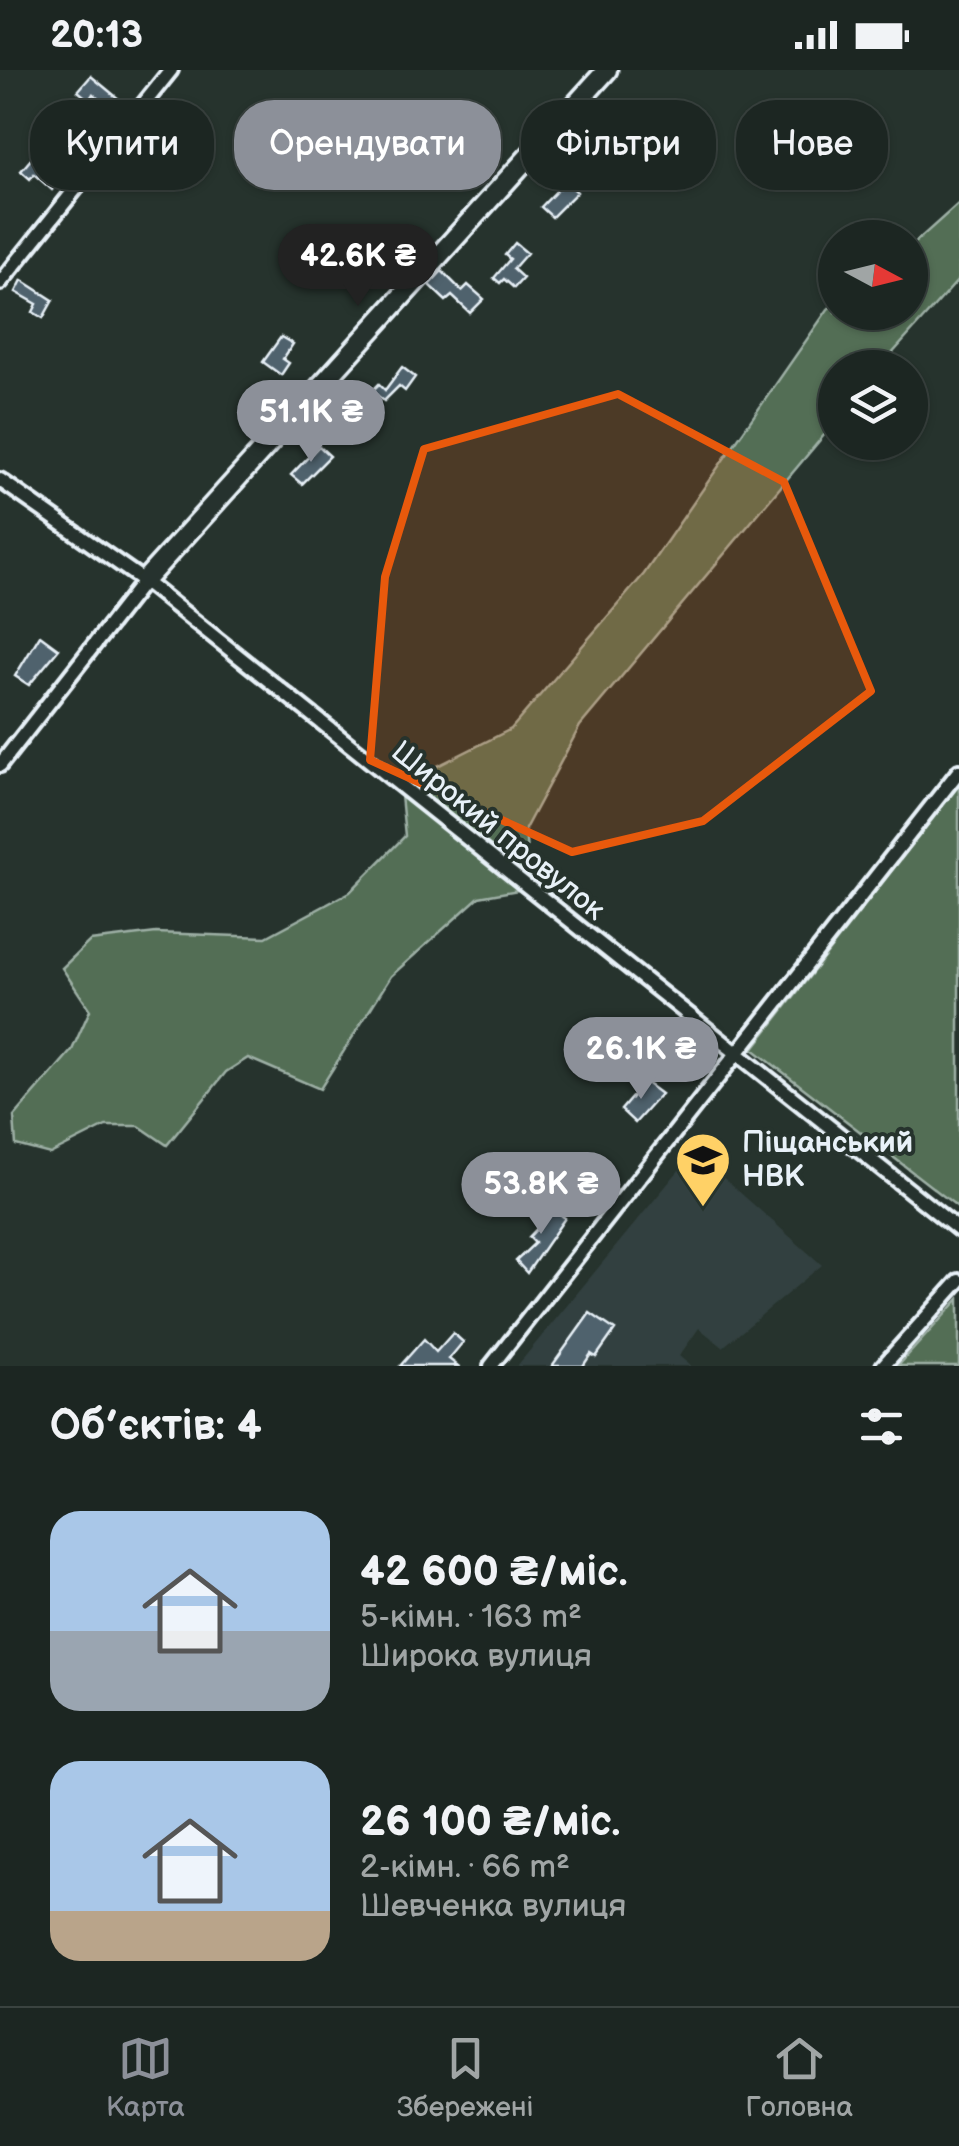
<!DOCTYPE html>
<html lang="uk">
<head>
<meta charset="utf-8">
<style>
  :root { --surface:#1c2622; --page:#252e2a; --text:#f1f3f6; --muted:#a0a5a5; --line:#3a4340; --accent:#8c9099 }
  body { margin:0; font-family:"Balsamiq Sans",sans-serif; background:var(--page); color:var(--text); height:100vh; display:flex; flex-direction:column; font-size:38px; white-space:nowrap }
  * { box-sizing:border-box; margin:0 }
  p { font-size:32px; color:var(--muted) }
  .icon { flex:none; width:55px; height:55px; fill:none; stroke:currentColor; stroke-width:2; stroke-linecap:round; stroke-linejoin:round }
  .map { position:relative; height:1296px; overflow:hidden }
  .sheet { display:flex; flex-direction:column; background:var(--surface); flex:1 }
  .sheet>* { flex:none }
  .guide { position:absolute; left:30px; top:30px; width:900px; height:90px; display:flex; gap:20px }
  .needle { width:65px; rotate:97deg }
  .controls { position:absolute; left:818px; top:150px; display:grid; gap:20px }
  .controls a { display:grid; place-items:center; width:110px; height:110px; border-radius:50%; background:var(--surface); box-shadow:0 2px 8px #0004,0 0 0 2px var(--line); font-size:50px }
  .price { position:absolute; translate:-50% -85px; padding:0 22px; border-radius:35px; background:var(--accent); color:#fff; font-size:32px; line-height:65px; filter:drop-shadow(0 2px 5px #0008) }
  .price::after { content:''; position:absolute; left:50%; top:60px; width:30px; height:22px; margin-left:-15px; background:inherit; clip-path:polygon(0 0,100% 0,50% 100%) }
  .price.active { background:#222; color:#fff }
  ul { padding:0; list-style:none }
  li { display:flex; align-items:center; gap:30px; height:250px; padding:0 50px }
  li span { display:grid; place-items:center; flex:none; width:280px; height:200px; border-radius:30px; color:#555 }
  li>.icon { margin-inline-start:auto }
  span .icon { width:120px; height:120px; fill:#fffc; stroke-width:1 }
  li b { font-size:42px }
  h2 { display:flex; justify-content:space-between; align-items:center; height:120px; padding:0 50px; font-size:42px }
  .pill { padding:0 35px; border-radius:40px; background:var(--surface); box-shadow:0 2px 8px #0004,0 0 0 2px var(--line); font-size:35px; line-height:90px }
  .pill.active { background:var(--accent); color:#fff }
  .status { display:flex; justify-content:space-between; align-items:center; height:70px; padding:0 50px; background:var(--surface); direction:ltr }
  .status svg { height:28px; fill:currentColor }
  .menu { display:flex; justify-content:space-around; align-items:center; height:140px; border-top:2px solid var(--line); background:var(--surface); font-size:28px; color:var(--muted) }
  .menu a { display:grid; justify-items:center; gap:5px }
  .menu .active { color:var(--accent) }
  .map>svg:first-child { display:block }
</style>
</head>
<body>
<div class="status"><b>20:13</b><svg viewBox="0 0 49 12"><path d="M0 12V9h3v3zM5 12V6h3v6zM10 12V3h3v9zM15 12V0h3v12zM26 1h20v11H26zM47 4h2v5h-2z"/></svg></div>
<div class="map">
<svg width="959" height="1296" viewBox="0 0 959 1296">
  <rect width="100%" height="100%" fill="#26332d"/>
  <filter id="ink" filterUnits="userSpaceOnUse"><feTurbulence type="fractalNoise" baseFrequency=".01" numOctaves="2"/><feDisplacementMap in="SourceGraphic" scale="20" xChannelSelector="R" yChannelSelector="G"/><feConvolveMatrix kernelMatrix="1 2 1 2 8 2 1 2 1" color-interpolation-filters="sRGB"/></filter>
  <g filter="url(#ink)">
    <path fill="#334140" d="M694 1082 822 1195 723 1277 699 1258 679 1286 691 1296H517Z"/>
    <path fill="#536e55" stroke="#9eb0a6" stroke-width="2.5" d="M959 133V209L880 297 835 298V352L580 656 525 759 530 818 479 827 391 906 320 1019 248 988 226 1002 167 1075 139 1056H106L50 1084 16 1075 14 1047 72 980 90 940 62 898 90 871 156 863 266 867 350 822 405 766 400 715 511 659 644 504 828 239 835 233V242H910V177Z
      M959 714V1138L753 979Z
      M959 1229V1296H898Z"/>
    <path fill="#50626d" stroke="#e8f1f8" stroke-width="2.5" d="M91 6 120 30 111 40 93 24 89 30 78 21Z
      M617 38 627 46 609 67 615 73 607 83 593 70Z
      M32 88 62 108 52 120 34 104 30 109 21 101Z
      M566 111 577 122 552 147 541 137Z
      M515 173 527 183 513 199 523 208 514 218 504 209 500 213 494 208 510 189 505 185Z
      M442 201 462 221 468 215 484 229 470 243 452 226 446 231 429 215Z
      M22 210 53 230 43 248 33 242 37 234 16 222Z
      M281 267 293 274 283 289 289 293 281 305 263 292Z
      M402 297 415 307 405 321 399 316 384 331 372 321 379 314 385 320Z
      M319 376 330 386 302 414 291 405Z
      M40 565 59 579 29 615 15 606Z
      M645 1012 661 1024 635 1053 621 1040Z
      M547 1134 565 1148 527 1203 516 1191 535 1173 529 1167 546 1149 539 1144Z
      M590 1243 615 1260 596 1287 591 1284 583 1296H552Z
      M453 1263 463 1272 449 1289 458 1296H400L424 1269 436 1282Z"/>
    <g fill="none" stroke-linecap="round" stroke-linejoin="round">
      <g stroke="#e8f1f8" stroke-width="20">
        <path id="street" d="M0 213 171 0
          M0 410 144 511 959 1160
          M0 695 144 511
          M491 1296 959 701
          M883 1296 959 1211"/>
      </g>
      <g stroke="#e8f1f8" stroke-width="25">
        <path id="secondary" d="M144 511 607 0"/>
      </g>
      <use href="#street" stroke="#26332d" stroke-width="12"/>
      <use href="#secondary" stroke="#26332d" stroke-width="18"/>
    </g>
  </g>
  <path fill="#e8590c" fill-opacity="0.2" stroke="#e8590c" stroke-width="8" stroke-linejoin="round" d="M618 324 784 412 871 621 703 751 572 782 370 690 385 507 424 379Z"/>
  <defs>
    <g id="school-pin" transform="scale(2.875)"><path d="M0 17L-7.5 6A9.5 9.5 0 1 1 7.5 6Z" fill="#ffd166" stroke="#26332d"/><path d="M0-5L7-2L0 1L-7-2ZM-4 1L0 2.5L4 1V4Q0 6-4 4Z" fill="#111"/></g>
  </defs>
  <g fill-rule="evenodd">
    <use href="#school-pin" x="703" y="1090"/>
  </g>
  <g text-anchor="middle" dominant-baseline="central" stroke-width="8" stroke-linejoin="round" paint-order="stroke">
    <g font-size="30" fill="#e8f1f8" stroke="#26332d">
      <text transform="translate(498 761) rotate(39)">Широкий провулок</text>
    </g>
    <g font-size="30" font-weight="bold" fill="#e8f1f8" stroke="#26332d" text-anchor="start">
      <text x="742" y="1073">Піщанський<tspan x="742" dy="34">НВК</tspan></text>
    </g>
  </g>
</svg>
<div class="controls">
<a><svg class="needle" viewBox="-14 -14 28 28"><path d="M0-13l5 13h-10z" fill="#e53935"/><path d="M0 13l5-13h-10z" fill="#a0a5a5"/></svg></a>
<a><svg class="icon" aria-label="layers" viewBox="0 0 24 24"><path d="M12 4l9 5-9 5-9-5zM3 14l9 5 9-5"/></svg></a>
</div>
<b class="price active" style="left:358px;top:239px">42.6K ₴</b>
<b class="price" style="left:311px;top:395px">51.1K ₴</b>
<b class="price" style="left:641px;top:1032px">26.1K ₴</b>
<b class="price" style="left:541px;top:1167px">53.8K ₴</b>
<div class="guide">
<a class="pill">Купити</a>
<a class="pill active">Орендувати</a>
<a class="pill">Фільтри</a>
<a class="pill">Нове</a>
</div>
</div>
<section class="sheet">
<h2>Об’єктів: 4<svg class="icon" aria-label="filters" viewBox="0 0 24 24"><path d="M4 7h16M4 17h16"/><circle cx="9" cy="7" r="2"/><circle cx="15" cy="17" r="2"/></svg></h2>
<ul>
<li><span style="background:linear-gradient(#a9c7e8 60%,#9aa5b1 0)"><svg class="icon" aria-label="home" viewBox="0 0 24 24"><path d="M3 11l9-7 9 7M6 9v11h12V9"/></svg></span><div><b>42 600 ₴/міс.</b><p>5-кімн. · 163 m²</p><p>Широка вулиця</p></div></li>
<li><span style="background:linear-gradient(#a9c7e8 75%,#b9a48a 0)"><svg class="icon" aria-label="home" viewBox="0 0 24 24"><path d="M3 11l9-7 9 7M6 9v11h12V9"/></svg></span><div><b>26 100 ₴/міс.</b><p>2-кімн. · 66 m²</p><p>Шевченка вулиця</p></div></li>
</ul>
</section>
<nav class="menu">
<a class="active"><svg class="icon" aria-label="map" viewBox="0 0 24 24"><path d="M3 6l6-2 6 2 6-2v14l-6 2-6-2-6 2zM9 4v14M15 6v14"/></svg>Карта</a>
<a><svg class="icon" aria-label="saved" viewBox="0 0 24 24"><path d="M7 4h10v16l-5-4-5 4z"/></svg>Збережені</a>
<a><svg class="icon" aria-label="home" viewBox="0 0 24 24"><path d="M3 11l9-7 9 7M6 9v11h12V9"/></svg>Головна</a>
</nav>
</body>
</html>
